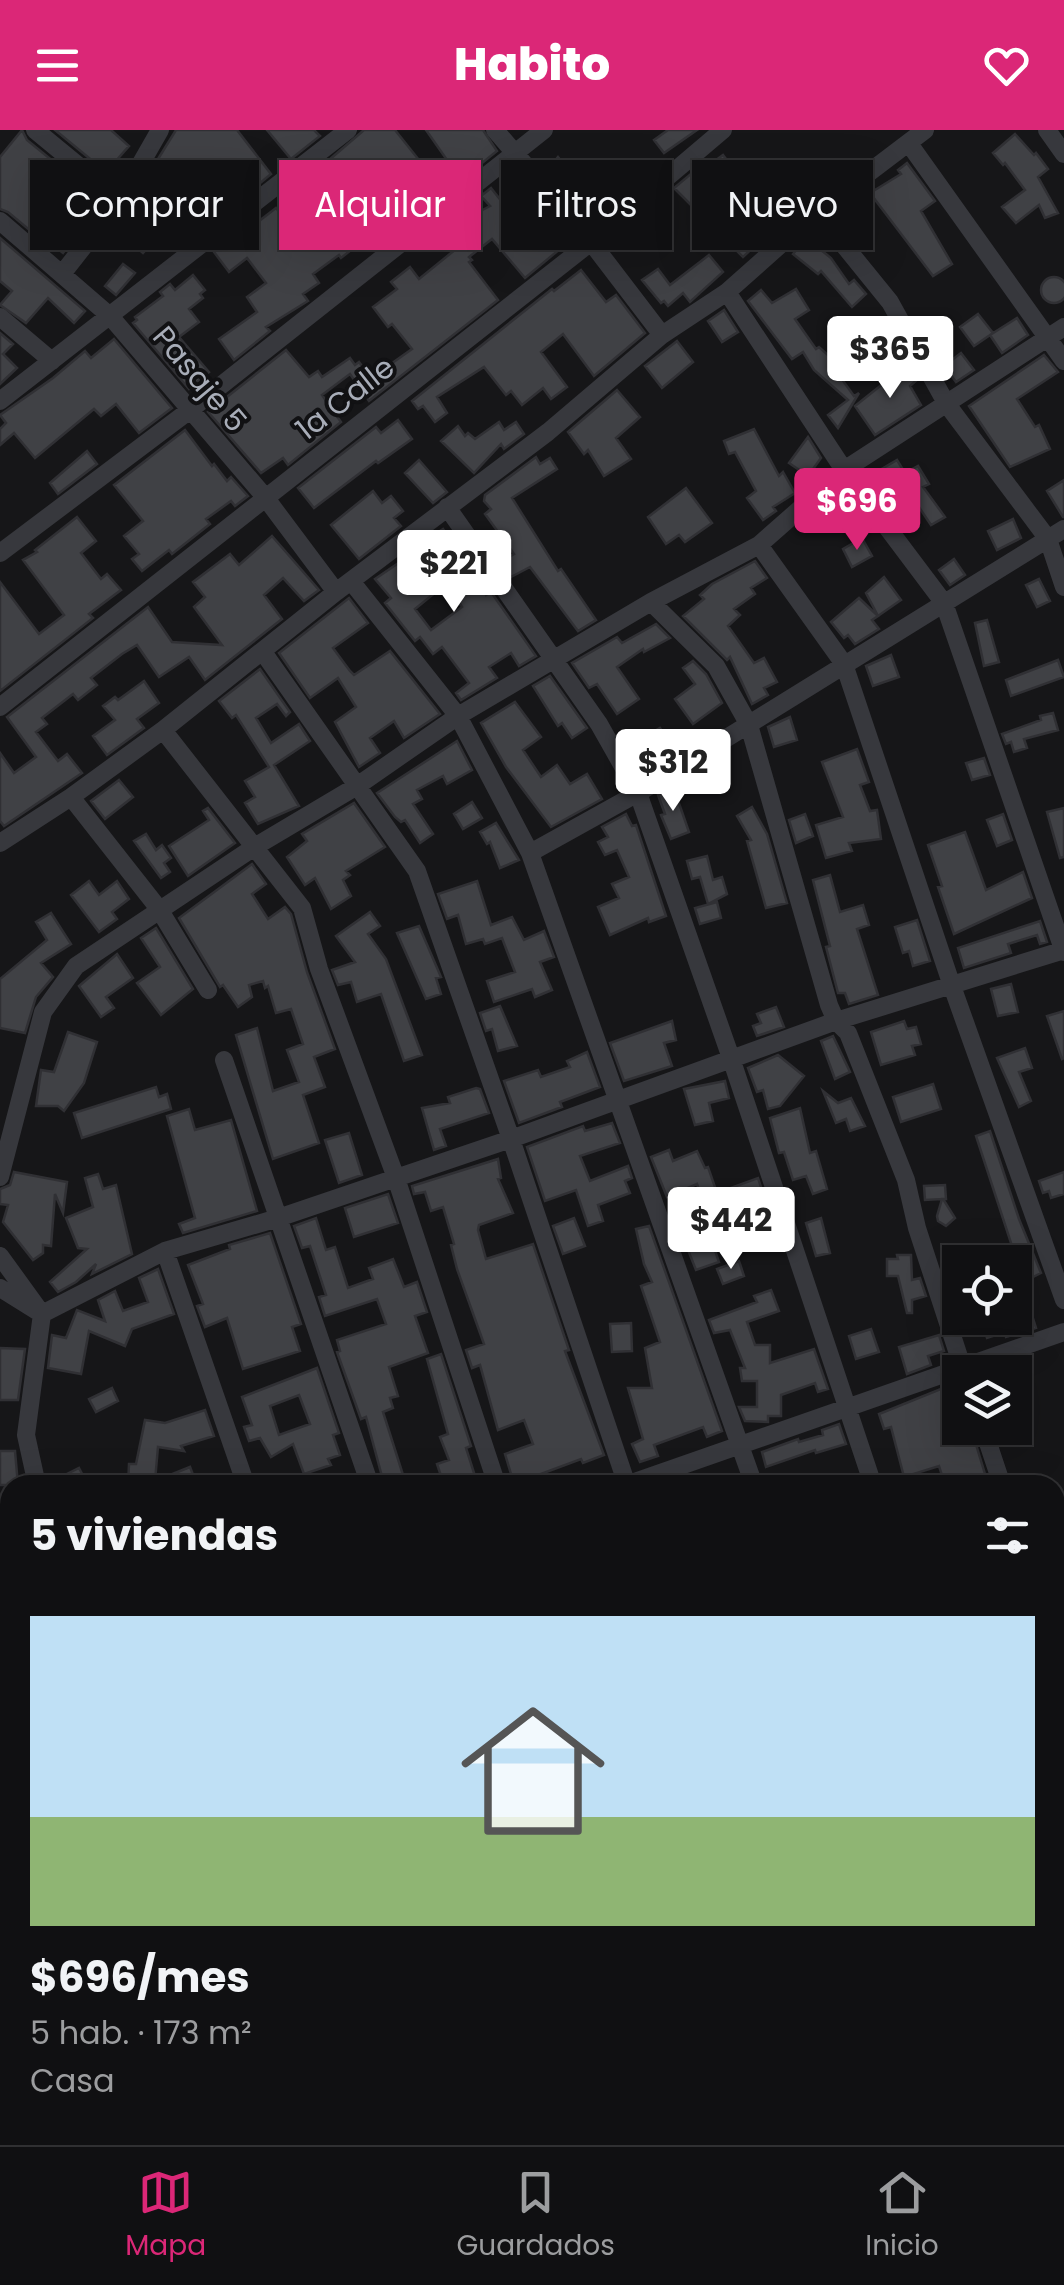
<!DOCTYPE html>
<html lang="es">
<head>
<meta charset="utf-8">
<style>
  :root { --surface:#101012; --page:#19191b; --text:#f1f3f6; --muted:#9c9d9f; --line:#303032; --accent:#db2777 }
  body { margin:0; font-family:Poppins,sans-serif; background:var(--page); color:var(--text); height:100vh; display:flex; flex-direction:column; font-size:38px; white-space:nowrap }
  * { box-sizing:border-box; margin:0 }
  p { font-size:32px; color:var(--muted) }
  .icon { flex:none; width:55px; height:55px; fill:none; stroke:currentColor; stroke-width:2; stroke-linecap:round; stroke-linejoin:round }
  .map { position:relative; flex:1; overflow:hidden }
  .drawer { position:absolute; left:0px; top:1345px; width:1065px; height:670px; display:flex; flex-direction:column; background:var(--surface); border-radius:30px 30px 0 0; box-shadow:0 10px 40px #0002,0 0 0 2px var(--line) }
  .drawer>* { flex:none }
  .hud { position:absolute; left:30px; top:30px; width:1005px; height:90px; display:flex; gap:20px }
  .controls { position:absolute; left:942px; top:1115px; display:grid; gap:20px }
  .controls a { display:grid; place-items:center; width:90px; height:90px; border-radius:0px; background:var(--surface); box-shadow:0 10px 40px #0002,0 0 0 2px var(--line); font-size:50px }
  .price { position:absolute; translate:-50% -85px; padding:0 22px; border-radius:10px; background:#fff; color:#222; font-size:32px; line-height:65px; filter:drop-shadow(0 2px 5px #0008) }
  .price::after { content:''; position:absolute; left:50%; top:60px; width:30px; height:22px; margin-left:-15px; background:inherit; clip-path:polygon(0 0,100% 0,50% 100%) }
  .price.active { background:var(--accent); color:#fff }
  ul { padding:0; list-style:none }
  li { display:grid; align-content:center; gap:20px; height:530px; padding:0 30px }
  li+li { border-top:2px solid var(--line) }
  li span { display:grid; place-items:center; height:310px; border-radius:0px; color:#555 }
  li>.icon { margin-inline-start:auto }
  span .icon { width:180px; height:180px; fill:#fffc; stroke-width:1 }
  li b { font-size:42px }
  h2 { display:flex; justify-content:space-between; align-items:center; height:120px; padding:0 30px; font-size:42px }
  .chip { padding:0 35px; border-radius:0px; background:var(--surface); box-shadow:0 10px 40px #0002,0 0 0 2px var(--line); font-size:35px; line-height:90px }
  .chip.active { background:var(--accent); color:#fff }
  header { display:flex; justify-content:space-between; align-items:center; height:130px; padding:0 30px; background:var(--accent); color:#fff; font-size:45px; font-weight:800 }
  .dock { display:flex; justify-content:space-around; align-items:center; height:140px; border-top:2px solid var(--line); background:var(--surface); font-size:28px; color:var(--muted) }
  .dock a { display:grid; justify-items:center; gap:5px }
  .dock .active { color:var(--accent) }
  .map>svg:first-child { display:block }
</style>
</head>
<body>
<header><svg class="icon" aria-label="menu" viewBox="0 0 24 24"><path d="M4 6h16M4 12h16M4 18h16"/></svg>Habito<svg class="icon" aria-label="heart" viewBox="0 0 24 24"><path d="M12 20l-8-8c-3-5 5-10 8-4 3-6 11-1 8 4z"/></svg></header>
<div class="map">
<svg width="1064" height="2015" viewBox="0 0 1064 2015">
  <rect width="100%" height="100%" fill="#161618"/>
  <path fill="#404145" stroke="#303034" stroke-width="2.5" fill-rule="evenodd" d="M22 0 27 10 103 72 63 123 48 111 45 113 8 82 0 79V27Z
    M55 0H111L129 16 106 42Z
    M176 0H237L271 44 259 54 250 43 219 69 226 78 195 103 192 99 181 108 175 101 160 119 153 112 143 123 114 98 157 40 153 37Z
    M267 0H314L320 6 291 29Z
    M364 0H395L427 40 404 59 414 71 398 84 377 56 352 76 350 79 370 105 341 128 339 125 313 144 319 153 303 164 308 171 266 197 270 201 234 230 219 209 257 182 247 167 266 153 247 128 229 142 214 122 243 98 246 101 276 78 307 116 330 100 310 76 344 48 329 30Z
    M426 0H483L497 21 461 50Z
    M668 0H697L664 23 654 10Z
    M1015 4 1034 25 1036 23 1048 39 1038 47 1058 83 1045 88 1039 75 1016 93 1002 77 1025 60 1005 33 1003 35 993 23Z
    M723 25 736 42 707 62 721 80 707 91 674 58 692 43 694 46Z
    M558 27 605 84 591 93 564 51 559 55 547 41Z
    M626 32 632 42 639 37 646 49 618 73 603 47Z
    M907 33 935 71 921 81 952 134 933 146 870 63 901 44 898 40Z
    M517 48 572 109 525 148 492 109 469 127 472 130 469 132 498 170 369 271 350 244 322 265 341 292 288 335 283 328 261 343 208 282 286 220 309 247 318 241 322 247 350 228 355 235 359 232 371 248 412 219 392 194 388 197 373 177 397 159 391 152 410 137 419 149 456 119 441 99 458 86 462 91 490 76 481 66 491 58 499 68Z
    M742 94 760 111 743 127 726 110Z
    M0 108 85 181 74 193 48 168 26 193 0 175 12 161 0 151Z
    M806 108 831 128 849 154 854 150 866 164 852 177 821 141 818 144 793 124Z
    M709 125 723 142 690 172 683 163 668 176 664 171 661 173 642 150 658 139 670 155Z
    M123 134 135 143 116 165 105 156Z
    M581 140 606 172 616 165 645 203 594 246 563 204 541 222 567 257 551 269 543 258 522 275 511 261 506 265 484 237 437 267 447 283 435 292 423 276 418 279 412 271 552 159 554 161Z
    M193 145 205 160 200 164 203 168 189 179 199 192 179 207 209 242 189 259 133 193 137 190 135 187 163 166 160 162 170 154 175 160Z
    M1041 160a13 13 0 1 1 26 0a13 13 0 1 1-26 0Z
    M796 159 809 180 795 189 816 219 819 217 847 242 841 248 854 266 859 263 838 298 828 285 848 270 814 240 803 222 792 229 748 171 761 160 772 173Z
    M724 180 738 202 722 212 708 191Z
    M978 184 993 203 974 216 960 197Z
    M1017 188 1028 205 1002 223 990 205Z
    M0 203 13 214 3 224 17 238 0 254Z
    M114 209 172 278 139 303 116 274 101 286 94 279 35 328 14 303 0 315V299L6 293 0 285 53 248 85 221 91 228Z
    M677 211 693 232 662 258 645 236Z
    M961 223 974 240 956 252 944 236Z
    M1044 225 1058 242 1017 269 1035 297 1039 295 1050 319 1010 337 969 276Z
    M909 233 918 249 910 256 921 275 875 305 855 276Z
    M617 260 640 287 616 308 631 329 604 346 588 320 584 324 568 302Z
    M398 290 412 309 378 333 376 331 314 378 298 358 376 297 381 303Z
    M499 292 504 300 516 292 524 304 504 319 501 314 474 343 441 311 458 296 465 306 468 303 475 309Z
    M754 299 779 346 783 342 795 363 773 377 776 381 763 390 747 368 756 361 735 322 729 324 724 311Z
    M185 300 212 336 214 334 227 351 231 347 248 366 235 376 231 371 206 389 210 394 172 424 169 420 142 441 132 429 139 424 124 406 143 391 114 355Z
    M808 307 821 328 808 346 789 333Z
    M87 321 97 334 58 364 50 353Z
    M536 327 540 334 550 328 557 339 512 368 558 441 561 439 596 490 578 501 530 437 511 447 500 432 514 424 485 384 491 379 484 371 485 365Z
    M419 330 447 362 433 373 405 343Z
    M897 330 905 343 918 336 929 354 923 357 945 387 931 395 904 355 889 364 875 343Z
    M1064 350V387H1063L1047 361Z
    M686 358 712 393 685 412 679 405 666 414 648 387Z
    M373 361 382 373 391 366 403 381 394 388 401 396 359 429 331 395Z
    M77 387 96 411 81 423 101 449 107 444 121 460 89 484 93 488 0 561V452L39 504 64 485 23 430 37 422 35 420Z
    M1013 389 1021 408 997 420 988 401Z
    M443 399 486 465 491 462 536 526 519 536 511 523 489 537 497 548 461 570 456 563 469 553 442 517 433 524 420 507 415 511 385 473 391 468 375 449 403 430 417 447 440 431 426 410ZM447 453 462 477 431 500 415 479Z
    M272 406 319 460 304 471 283 448 264 465 282 489 205 550 189 527 159 547 137 515 122 524 91 548 97 555 78 570 73 564 42 588 47 594 36 602 58 631 67 624 82 643 4 696 0 691V623L14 643 36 627 7 587 148 477 172 512 222 515 194 477 205 467 193 452 230 424 239 435Z
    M862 408 872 426 852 437 843 419Z
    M954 429 965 445 950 455 939 440Z
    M755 431 767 448 751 458 755 464 734 479 740 485 728 496 754 533 764 528 777 552 764 558 768 565 752 574 730 527 727 530 683 486 704 469 700 465 712 454Z
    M884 447 901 470 878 486 866 463Z
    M1039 449 1050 471 1037 477 1026 455Z
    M349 468 368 493 333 518 350 541 354 545 390 521 440 584 404 608 394 591 370 608 380 623 359 637 335 592 356 577 338 548 310 568 279 523Z
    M859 468 878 486 872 490 879 499 855 514 848 505 844 508 831 492Z
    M987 490 999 532 984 536 975 493Z
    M656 494 670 508 644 522 643 519 617 537 639 569 617 584 597 554 589 558 572 533 617 507 622 513Z
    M891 525 899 547 873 556 866 536Z
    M1058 530 1064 547 1011 566 1006 550Z
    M693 531 706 544 722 573 693 594 675 569 695 554 683 538Z
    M260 539 290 582 286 586 277 574 256 588 271 613 299 594 310 611 274 635 299 676 258 694 245 673 255 667 245 651 269 637 236 585 232 588 219 571Z
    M550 546 587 598 572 608 562 593 558 596 533 556Z
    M144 551 159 573 137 589 144 598 107 625 93 606 115 590 103 576 115 567 118 570Z
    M515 572 541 607 523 620 541 647 557 635 570 654 587 644 602 669 551 697 506 637 481 593Z
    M1053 583 1058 600 1024 609 1027 618 1014 622 1011 612 1006 614 1002 604 1041 590 1040 586Z
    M790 587 797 610 774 617 768 597Z
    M660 598 673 617 653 631 639 610Z
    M457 611 472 640 447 654 443 646 417 660 422 669 413 674 433 704 420 713 405 690 401 692 395 687 377 663Z
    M857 619 869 652 860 655 870 681 877 680 881 709 849 713 852 721 826 728 816 695 843 687 822 632Z
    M984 628 990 645 972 650 966 633Z
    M119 650 133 667 105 689 91 671Z
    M673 656 689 702 671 709 661 685 665 684 658 665Z
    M472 672 482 688 463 699 454 684Z
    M354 673 385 717 346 741 350 745 343 750 351 766 331 779 315 748 305 755 287 727 307 711 302 704Z
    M752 677 767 704 787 773 766 778 747 711 751 710 737 686Z
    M208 678 235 713 188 746 169 716 209 690 203 681Z
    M1064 678V727L1060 728 1047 682Z
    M626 684 632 696 636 695 666 786 649 792 648 788 610 805 598 777 619 768 612 754 629 747 617 720 605 725 598 712 608 707 602 697Z
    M805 684 813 706 796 713 789 690Z
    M1003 684 1012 710 997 716 987 690Z
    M496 693 519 730 500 738 490 712 487 714 480 702Z
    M965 702 986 760 1023 742 1032 768 954 804 938 757 942 756 928 715Z
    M146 704 156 720 162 715 171 728 164 733 170 742 161 748 134 711Z
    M707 726 713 750 722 747 727 764 708 774 700 747 692 749 687 731Z
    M252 734 266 754 252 764 268 789 285 777 291 784 307 842 335 919 314 927 325 957 303 965 319 1013 273 1029 236 905 257 898 273 961 299 952 287 920 303 914 291 879 276 883 268 856 265 858 263 851 249 855 252 867 238 877 223 855 220 857 179 788Z
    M830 745 840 782 863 775 869 795 857 799 878 865 849 874 845 863H838L826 817 830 816 813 750Z
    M89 751 99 765 117 751 129 769 112 782 117 789 99 802 71 765Z
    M477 751 491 795 512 787 524 810 544 801 554 827 540 832 552 860 535 867 532 859 494 872 487 851 515 842 502 808 485 814 483 809 466 814 458 785 447 789 438 764Z
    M717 772 721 788 700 794 695 778Z
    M370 782 380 796 368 804 386 829 422 925 404 931 381 864 357 872 351 852 338 855 332 840 355 832 336 806Z
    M51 783 71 814 41 833 53 847 36 867 25 903 0 898V849L47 810 36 792Z
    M917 790 930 831 913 836 909 821 903 823 895 797Z
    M1040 791 1047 812 1040 814 1037 805 1008 814 1011 823 964 838 958 818Z
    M419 796 441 847 436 848 441 864 426 869 397 803Z
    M156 798 193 859 161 885 137 853 160 837 141 808Z
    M117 824 133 848 106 867 114 878 101 887 79 856Z
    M1011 854 1018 882 998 886 991 859Z
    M500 876 517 916 498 921 492 899 486 901 480 883Z
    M776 877 784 897 757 906 753 896 761 893 757 884Z
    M1064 881V928L1062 929 1047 886Z
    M672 891 676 910 664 913 672 936 624 951 610 913Z
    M904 891 907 899 916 897 921 914 912 916 915 925 881 935 871 902Z
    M68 902 97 912 84 953 64 981 58 976H36L41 940 54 942Z
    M833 906 850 942 835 949 821 911Z
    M1025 918 1032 938 1019 942 1031 971 1019 977 997 928Z
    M587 922 600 957 560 972 562 977 519 993 504 951 538 940 541 947 570 937 567 931Z
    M778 925 804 946 780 976 768 979 763 960 757 962 748 938Z
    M725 951 729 968 709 973 713 991 695 995 684 959Z
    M933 954 941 979 901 992 893 967Z
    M156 957 159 967 167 964 171 979 82 1008 74 983Z
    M476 958 480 959 489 983 440 999 446 1016 434 1020 422 978 450 973 448 967Z
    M823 961 838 973 851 968 865 996 850 1001 846 989 836 993Z
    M800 978 810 1023 816 1021 827 1059 813 1064 806 1046 793 1050 784 1022 779 1023 770 988Z
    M189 979 195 1000 231 990 257 1081 183 1103 179 1094 195 1088 167 986Z
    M612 993 620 1013 580 1026 590 1051 628 1036 632 1048 625 1051 630 1063 598 1075 603 1091 588 1096 576 1060 545 1071 527 1017 583 996 585 1001Z
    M990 1001 1019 1089 1041 1143 1023 1152 1016 1132H971L1012 1116 976 1006Z
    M349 1003 362 1045 339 1053 325 1010Z
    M669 1020 673 1031 697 1021 705 1038 708 1037 717 1063 758 1048 768 1078 750 1085 748 1080 711 1093 697 1054 667 1067 651 1027Z
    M498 1029 501 1048 498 1049 513 1083 479 1095 478 1100 486 1129 533 1114 569 1220 565 1221 604 1325 583 1333 581 1329 514 1354 505 1324 533 1314 524 1290 498 1300 480 1235 472 1238 466 1220 484 1214 457 1139 451 1115 454 1114 443 1077 431 1081 425 1062 414 1064 412 1056Z
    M14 1042 67 1052 63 1083 55 1064 51 1116 43 1115V1123L33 1130 3 1092 8 1075 0 1074V1059L10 1055Z
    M1064 1042V1064L1051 1068 1049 1061 1043 1063 1039 1051Z
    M98 1044 103 1059 116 1055 132 1124 92 1144 96 1134 76 1152 58 1162 50 1152 87 1119 78 1118 66 1088 93 1077 85 1048Z
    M945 1055 946 1069H943L955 1088 946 1096 938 1091 937 1086 942 1069 925 1070 924 1056Z
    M388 1064 398 1093 354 1107 345 1078Z
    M316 1088 326 1120 335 1117 348 1158 373 1149 369 1138 393 1129 404 1157 417 1152 427 1182 415 1186 428 1223 389 1237 398 1266 390 1268 393 1278 383 1282 404 1348 384 1354 366 1287 361 1289 337 1222 340 1221 337 1210 386 1194 377 1169 325 1186 319 1167 326 1165 310 1116 302 1118 294 1096Z
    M574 1088 585 1116 563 1124 553 1096Z
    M821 1088 830 1123 816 1126 806 1093Z
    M649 1096 722 1301 707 1307 703 1297 654 1315 658 1326 640 1332 632 1314 643 1309 628 1258H652L645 1218 660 1212 641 1156 652 1152 644 1134 636 1099Z
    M270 1103 301 1194 292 1197 300 1221 243 1239 227 1188 205 1197 197 1176 203 1174 188 1135 230 1119 229 1115Z
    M710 1106 719 1132 696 1140 686 1115Z
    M897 1125H911L912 1150 920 1148 926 1166 912 1170V1183H907L898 1146H887V1129H898Z
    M739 1131 744 1146 723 1154 717 1139Z
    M158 1139 174 1184 132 1199 125 1216 89 1201 81 1244 48 1238 52 1205 66 1208 77 1180 105 1191 98 1170 115 1161 123 1181 148 1172 139 1148Z
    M771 1160 779 1181 747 1192 755 1215H770V1233L814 1219 828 1259 818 1262 815 1253 781 1265V1286H768V1292L745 1291 739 1277H757V1251H742L740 1238H745L730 1200 714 1203 709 1190 757 1172 754 1166Z
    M1031 1182 1036 1198 1006 1207 1005 1202 987 1208 982 1192Z
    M631 1193 632 1221 612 1222 610 1194Z
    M871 1199 879 1222 856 1229 849 1206Z
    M939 1205 944 1221 928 1226 931 1235 907 1244 899 1217Z
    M0 1218 25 1219 18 1270H0Z
    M441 1224 471 1316 466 1318 475 1346 449 1355H444L437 1334 449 1330 440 1307 448 1304 427 1229Z
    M317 1238 339 1303 333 1305 340 1325 328 1329 331 1335 304 1344 293 1314 271 1327 260 1308 249 1311 244 1297 252 1295 242 1267ZM299 1265 310 1294 279 1305 270 1276Z
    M958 1252 960 1298H971L985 1344 948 1355H945L939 1336 904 1347 891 1297 884 1299 879 1284Z
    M112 1258 118 1271 96 1282 89 1269Z
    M205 1280 214 1306 181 1316 184 1321 158 1317 155 1351 190 1337 197 1355H128L129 1334H136L145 1290 165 1293Z
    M839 1294 846 1314 816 1323 815 1320 766 1337 762 1322 798 1309 799 1312 823 1305 822 1300Z
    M0 1321H15L18 1355H0Z
    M79 1338 88 1355H49V1353Z"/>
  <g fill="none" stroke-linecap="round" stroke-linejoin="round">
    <path stroke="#37383d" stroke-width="18" d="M35 0 120 70
      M495 0 591 112 662 205
      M1047 0 1064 24
      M910 15 1064 231
      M817 82 890 172 946 273 1048 409 1064 457
      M0 91 110 186 265 367 336 462
      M62 144 120 70 160 0
      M727 162 844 340 944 473 1064 822
      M0 187 52 231
      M0 271 348 0
      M447 377 599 594 638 663 731 928 873 1355
      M759 415 844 534 952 856 1064 1170
      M0 423 190 280 544 0
      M351 451 458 586 530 723 754 1355
      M651 472 716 536 749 595 829 875 836 891 848 903 906 1050 917 1098 964 1242
      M263 522 417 741 511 1009 627 1355
      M0 577 591 112 723 0
      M163 600 302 778 319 839 396 1048 497 1355
      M71 667 159 779 208 860
      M0 713 71 667 163 600 336 462 548 302 662 205 727 162 817 82 925 0
      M530 723 638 663 1064 399
      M224 930 370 1355
      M0 1047 43 882 76 836 256 716 357 656 458 586 651 472 759 415 844 340 1064 197
      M165 1121 246 1355
      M0 1126 42 1184 26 1305 37 1355
      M0 1158 42 1184 165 1121 278 1088 511 1009 836 891 1064 820
      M983 1298 1002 1355
      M626 1355 1064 1202
      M1055 1454 1064 1436
      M1055 1553 1064 1557
      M0 1584 10 1619
      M1055 1671 1064 1675
      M0 1757 10 1754
      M1055 1766 1064 1771
      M1055 1869 1064 1874
      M0 1974 10 1971
      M1055 1982 1064 1967
      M113 2005 116 2015
      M272 2005 276 2015
      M597 2005 600 2015
      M712 2005 715 2015
      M902 2005 920 2015
      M374 2015 376 2005
      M499 2015 501 2005
      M803 2015 814 2005
      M1036 2015 1042 2005"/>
  </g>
  <g text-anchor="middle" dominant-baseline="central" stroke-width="8" stroke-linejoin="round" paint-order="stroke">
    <g font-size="30" fill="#a8adb8" stroke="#111113">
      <text transform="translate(200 249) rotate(50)">Pasaje 5</text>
      <text transform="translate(345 268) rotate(-38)">1a Calle</text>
    </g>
  </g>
</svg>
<div class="controls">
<a><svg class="icon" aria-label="locate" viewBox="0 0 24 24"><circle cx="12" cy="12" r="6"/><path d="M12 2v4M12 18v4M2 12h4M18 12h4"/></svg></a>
<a><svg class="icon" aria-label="layers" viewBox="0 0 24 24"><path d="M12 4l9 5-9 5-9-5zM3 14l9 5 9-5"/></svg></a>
</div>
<b class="price" style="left:890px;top:271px">$365</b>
<b class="price active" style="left:857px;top:423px">$696</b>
<b class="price" style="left:454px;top:485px">$221</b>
<b class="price" style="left:673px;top:684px">$312</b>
<b class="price" style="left:731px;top:1142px">$442</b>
<div class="hud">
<a class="chip">Comprar</a>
<a class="chip active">Alquilar</a>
<a class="chip">Filtros</a>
<a class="chip">Nuevo</a>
</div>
<section class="drawer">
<h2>5 viviendas<svg class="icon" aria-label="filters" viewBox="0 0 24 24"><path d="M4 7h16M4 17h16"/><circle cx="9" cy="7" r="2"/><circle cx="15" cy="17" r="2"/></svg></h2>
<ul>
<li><span style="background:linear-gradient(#bfe0f5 65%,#8fb573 0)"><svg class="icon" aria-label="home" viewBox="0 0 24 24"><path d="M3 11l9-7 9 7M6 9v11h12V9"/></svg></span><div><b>$696/mes</b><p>5 hab. · 173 m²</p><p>Casa</p></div></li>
</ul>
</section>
</div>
<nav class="dock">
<a class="active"><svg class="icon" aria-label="map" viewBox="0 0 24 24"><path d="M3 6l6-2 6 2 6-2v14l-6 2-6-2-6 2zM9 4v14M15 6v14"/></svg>Mapa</a>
<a><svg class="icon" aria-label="saved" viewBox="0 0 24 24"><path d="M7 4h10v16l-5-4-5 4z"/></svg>Guardados</a>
<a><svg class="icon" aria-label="home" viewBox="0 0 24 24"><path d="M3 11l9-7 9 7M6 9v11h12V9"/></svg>Inicio</a>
</nav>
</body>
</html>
